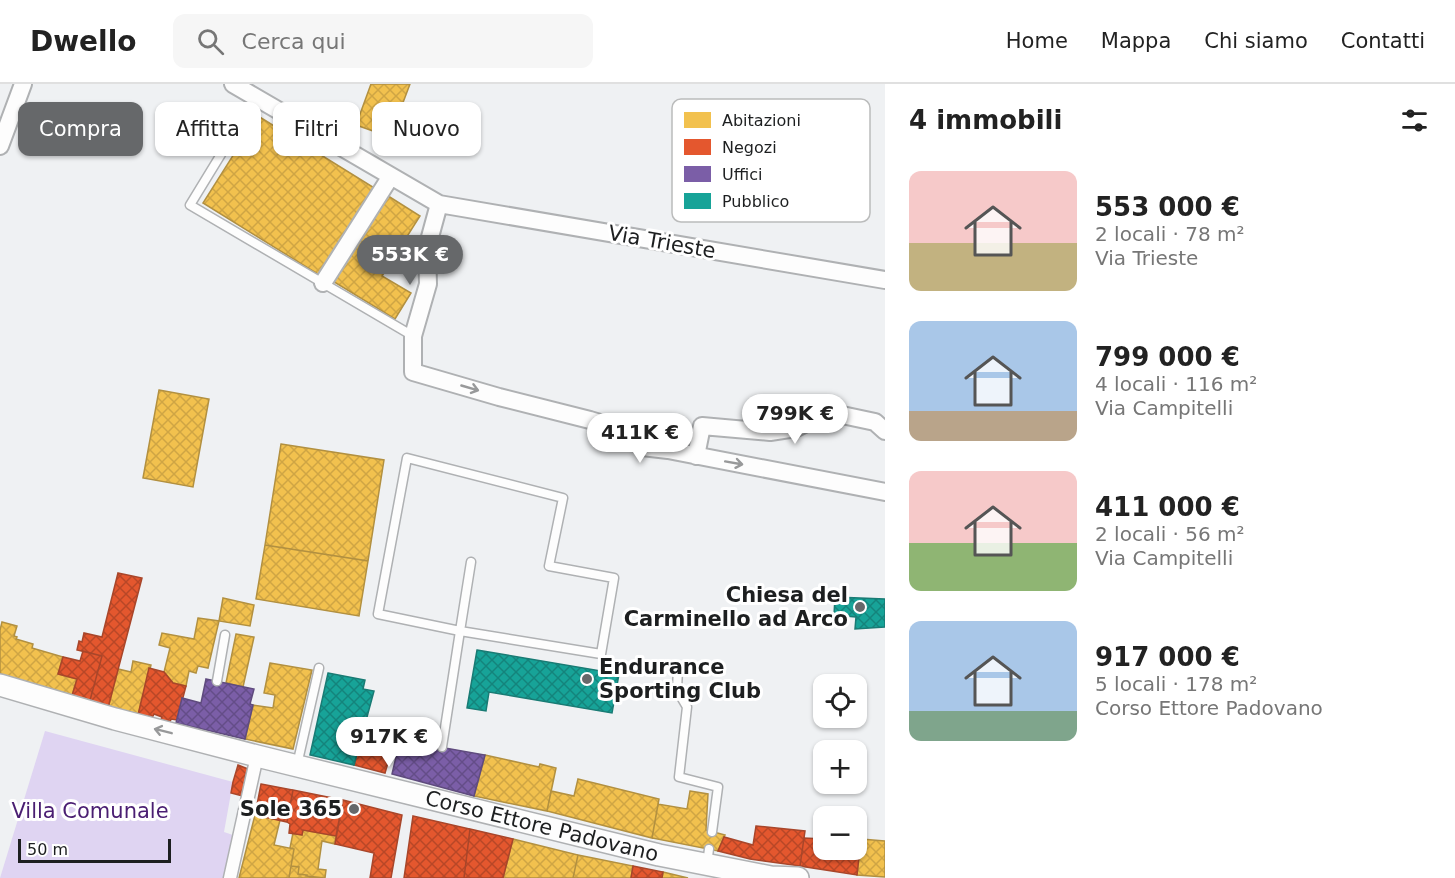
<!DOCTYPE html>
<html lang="it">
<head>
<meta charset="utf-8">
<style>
  :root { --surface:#fff; --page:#f6f6f6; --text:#222; --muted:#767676; --line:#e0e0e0; --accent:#66686a }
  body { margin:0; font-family:"DejaVu Sans",sans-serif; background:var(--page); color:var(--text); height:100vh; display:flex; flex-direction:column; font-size:22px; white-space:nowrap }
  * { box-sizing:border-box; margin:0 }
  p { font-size:20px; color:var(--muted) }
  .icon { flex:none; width:33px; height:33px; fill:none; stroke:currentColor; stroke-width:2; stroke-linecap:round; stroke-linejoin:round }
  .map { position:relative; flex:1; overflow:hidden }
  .details { display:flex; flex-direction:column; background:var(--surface); width:570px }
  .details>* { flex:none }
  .top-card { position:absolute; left:18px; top:18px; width:570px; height:54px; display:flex; gap:12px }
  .tools { position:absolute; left:813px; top:590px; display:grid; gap:12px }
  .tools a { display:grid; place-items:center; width:54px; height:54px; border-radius:12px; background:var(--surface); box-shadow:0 2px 4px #0004; font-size:30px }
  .scale { position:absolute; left:18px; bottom:15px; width:153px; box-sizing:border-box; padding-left:6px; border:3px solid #1d1f20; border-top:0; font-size:16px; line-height:21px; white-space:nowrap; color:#1d1f20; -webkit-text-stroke:4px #fff; paint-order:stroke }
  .price { position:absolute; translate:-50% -51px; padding:0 14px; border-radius:21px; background:#fff; color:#222; font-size:20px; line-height:39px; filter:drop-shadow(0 2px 3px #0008) }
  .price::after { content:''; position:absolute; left:50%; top:36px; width:18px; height:14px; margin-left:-9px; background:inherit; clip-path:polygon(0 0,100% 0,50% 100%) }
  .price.on { background:var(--accent); color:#fff }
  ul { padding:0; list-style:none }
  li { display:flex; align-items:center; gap:18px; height:150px; padding:0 24px }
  li span { display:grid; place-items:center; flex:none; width:168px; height:120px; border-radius:12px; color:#555 }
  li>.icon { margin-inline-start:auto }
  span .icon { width:72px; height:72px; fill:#fffc; stroke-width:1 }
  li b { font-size:26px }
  h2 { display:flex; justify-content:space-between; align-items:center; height:72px; padding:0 24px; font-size:26px }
  .chip { padding:0 21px; border-radius:12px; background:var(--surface); box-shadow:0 2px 4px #0004; font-size:21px; line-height:54px }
  .chip.on { background:var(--accent); color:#fff }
  header { display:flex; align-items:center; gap:36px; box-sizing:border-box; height:84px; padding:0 30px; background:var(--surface); border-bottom:2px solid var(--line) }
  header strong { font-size:28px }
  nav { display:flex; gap:33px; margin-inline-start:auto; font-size:21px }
  .search { width:420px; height:54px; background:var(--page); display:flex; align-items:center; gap:15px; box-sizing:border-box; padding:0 21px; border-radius:12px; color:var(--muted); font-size:22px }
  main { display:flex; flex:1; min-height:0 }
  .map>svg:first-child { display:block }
</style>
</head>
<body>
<header>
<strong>Dwello</strong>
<div class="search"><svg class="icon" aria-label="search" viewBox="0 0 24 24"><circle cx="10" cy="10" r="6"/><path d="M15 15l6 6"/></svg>Cerca qui</div>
<nav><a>Home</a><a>Mappa</a><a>Chi siamo</a><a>Contatti</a></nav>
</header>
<main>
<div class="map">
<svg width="885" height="794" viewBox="0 0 885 794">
  <defs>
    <pattern id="homes-cross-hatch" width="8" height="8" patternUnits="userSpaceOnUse" patternTransform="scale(1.5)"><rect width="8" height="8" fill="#f2c14e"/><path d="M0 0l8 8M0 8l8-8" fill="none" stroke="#cfa544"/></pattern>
    <pattern id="shops-cross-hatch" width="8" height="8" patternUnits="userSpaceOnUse" patternTransform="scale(1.5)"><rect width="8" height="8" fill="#e4572e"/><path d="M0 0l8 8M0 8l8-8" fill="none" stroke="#b84727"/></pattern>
    <pattern id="offices-cross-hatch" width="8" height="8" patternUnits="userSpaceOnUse" patternTransform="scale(1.5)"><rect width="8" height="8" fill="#7b5ea7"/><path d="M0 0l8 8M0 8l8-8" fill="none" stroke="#644d88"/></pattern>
    <pattern id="public-cross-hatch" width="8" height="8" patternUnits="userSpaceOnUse" patternTransform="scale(1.5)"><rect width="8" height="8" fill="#17a398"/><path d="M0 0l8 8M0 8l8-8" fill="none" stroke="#14847c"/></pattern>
  </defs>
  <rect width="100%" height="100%" fill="#eff1f3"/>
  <path fill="#dfd4f2" d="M45 647 233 698 224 748 233 751 223 794H0Z"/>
  <path fill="url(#homes-cross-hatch)" stroke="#b29040" stroke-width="1.5" d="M371 0H410L390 53 356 41Z
    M258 32 376 105 321 192 203 119Z
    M385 110 420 132 382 192 411 209 395 235 331 196Z
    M159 306 209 315 193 403 143 394Z
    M281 360 384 376 368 477 265 461Z
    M265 461 368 477 359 532 256 515Z
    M223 514 254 521 250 542 219 537Z
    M198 534 219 537 208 584 198 582 196 589 189 587 186 602 173 599 164 588 170 564 159 561 162 549 194 555Z
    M2 538 17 542 14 552 17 553 16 555 33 560 32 564 63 573 58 590 77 595 71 615 0 594V546Z
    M236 550 254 553 243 603 226 599Z
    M133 577 151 581 138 631 108 624 118 585 131 588Z
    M270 579 312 586 293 665 245 655 253 621 273 624 275 611 264 609Z
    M485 671 539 683 540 680 556 684 547 727 474 712Z
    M578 695 659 715 652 754 547 727 551 707 574 712Z
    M690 707 708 710 706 746 725 751 718 767 652 754 658 720 687 725Z
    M255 731 280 736 274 761 294 765 289 794H239Z
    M303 746 336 752 335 760 322 757 318 785 326 786 325 794 306 792 307 791 298 790 299 783 291 782 294 765 290 764 293 749 302 751Z
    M513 755 578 771 573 794H503Z
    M861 755 885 757V793L857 791Z
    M578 771 633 782 631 794H573Z
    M291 782 299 783 298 790 307 791 306 792 321 794H289Z
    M663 788 688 794H662Z"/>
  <path fill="url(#shops-cross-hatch)" stroke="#a8462a" stroke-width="1.5" d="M118 489 142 494 108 624 89 620 102 572 77 566 79 557 82 558 84 549 102 553Z
    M83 567 102 572 89 620 71 615 77 595 58 590 63 573 80 577Z
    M149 584 164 588 173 599 186 602 177 636 171 635 170 638 161 636 162 633 154 630 152 634 138 631Z
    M380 645 397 648 385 689 354 681 362 650 378 654Z
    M238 681 248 685 245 693 249 694 243 712 231 709 233 698Z
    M261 700 293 706 287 738 255 731Z
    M293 706 343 716 336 752 303 746 302 751 289 749 290 740 287 738Z
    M343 716 402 731 391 794H370L374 769 335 760Z
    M413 732 470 745 464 794H404Z
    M856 735H861V755L857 791 800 782 804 754 824 755V765H856Z
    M756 742 805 747 800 782 750 775 718 767 724 753 753 761Z
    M470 745 513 755 503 794H464Z
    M633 782 663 788 662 794H631Z"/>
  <path fill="url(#offices-cross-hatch)" stroke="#5f4b7e" stroke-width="1.5" d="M206 595 254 605 250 620 253 621 245 655 176 639 182 614 201 619Z
    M400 656 485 671 474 712 392 690Z"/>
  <path fill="url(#public-cross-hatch)" stroke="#197b74" stroke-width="1.5" d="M835 513 885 515V543L855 545 856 533 834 531Z
    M477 566 619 590 612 629 489 608 486 627 467 624Z
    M328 589 365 596 363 605 374 607 354 681 310 671Z"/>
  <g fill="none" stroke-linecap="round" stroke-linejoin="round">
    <g stroke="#afb1b3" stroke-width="11">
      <path id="service" d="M256 13 190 121 413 252
        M678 584 677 606 687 623 679 693 718 703 712 748
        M217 597 225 551
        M442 663 460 547 601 570 614 494 549 482 563 414 407 374 378 530 460 547 471 478
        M297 681 319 584
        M707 780 709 765"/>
    </g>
    <g stroke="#afb1b3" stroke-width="15">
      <path id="pedestrian" d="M230 794 257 672"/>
    </g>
    <g stroke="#afb1b3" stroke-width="20">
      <path id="minor" d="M233 0 439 120 885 196
        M0 62 23 0
        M439 120 427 164 428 200 413 252V288L499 313 590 336 627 347 635 353 642 363 668 366 885 408
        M323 199 391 92
        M696 372 702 342 770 348 796 344 828 328 875 338 885 347"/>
    </g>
    <g stroke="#afb1b3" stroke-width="24">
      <g id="tertiary">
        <path id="s1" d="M0 601 115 635 257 672 659 771 771 793 798 794"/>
      </g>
    </g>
    <use href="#service" stroke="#fdfdfd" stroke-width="8"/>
    <use href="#pedestrian" stroke="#fdfdfd" stroke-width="12"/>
    <use href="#minor" stroke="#fdfdfd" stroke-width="16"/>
    <use href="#tertiary" stroke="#fdfdfd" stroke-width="21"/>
  </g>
  <defs><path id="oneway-shaft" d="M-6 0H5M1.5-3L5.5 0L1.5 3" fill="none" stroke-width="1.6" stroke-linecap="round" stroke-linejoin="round" transform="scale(1.5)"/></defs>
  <g stroke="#98999a">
    <use href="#oneway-shaft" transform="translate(470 304) rotate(16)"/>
    <use href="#oneway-shaft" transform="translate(734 379) rotate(10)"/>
    <use href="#oneway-shaft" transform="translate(163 647) rotate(-166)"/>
  </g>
  <g fill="#66686a" stroke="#fff" stroke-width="2">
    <circle cx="860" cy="523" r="6"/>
    <circle cx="587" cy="595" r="6"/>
    <circle cx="354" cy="725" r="6"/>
  </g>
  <g text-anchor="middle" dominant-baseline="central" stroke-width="6" stroke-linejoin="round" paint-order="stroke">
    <g font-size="21" fill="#1d1f20" stroke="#fff">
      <text transform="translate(662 158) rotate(10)">Via Trieste</text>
      <text stroke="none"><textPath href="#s1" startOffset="560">Corso Ettore Padovano</textPath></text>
    </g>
    <g font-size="21" font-weight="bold" fill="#1d1f20" stroke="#fff" text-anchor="end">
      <text x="848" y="511">Chiesa del<tspan x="848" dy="24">Carminello ad Arco</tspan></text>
      <text x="599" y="583" text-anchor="start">Endurance<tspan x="599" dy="24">Sporting Club</tspan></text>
      <text x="342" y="725">Sole 365</text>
    </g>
    <g font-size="21" fill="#4a1e72" stroke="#fff">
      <text x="90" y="727">Villa Comunale</text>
    </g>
  </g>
  <rect x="672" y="15" width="198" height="123" rx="9" fill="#fff" stroke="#bbbcbc" stroke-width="1.5"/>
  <rect x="684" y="28" width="27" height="16" fill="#f2c14e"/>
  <rect x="684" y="55" width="27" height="16" fill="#e4572e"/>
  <rect x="684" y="82" width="27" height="16" fill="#7b5ea7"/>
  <rect x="684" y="109" width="27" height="16" fill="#17a398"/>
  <g font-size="16" fill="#1d1f20">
    <text x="722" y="42">Abitazioni</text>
    <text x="722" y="69">Negozi</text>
    <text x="722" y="96">Uffici</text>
    <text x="722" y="123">Pubblico</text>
  </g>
</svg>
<div class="tools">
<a><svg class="icon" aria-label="locate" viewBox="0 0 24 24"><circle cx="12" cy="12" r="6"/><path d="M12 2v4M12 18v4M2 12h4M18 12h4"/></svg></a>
<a>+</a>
<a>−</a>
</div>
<div class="scale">50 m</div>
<b class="price on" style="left:410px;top:202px">553K €</b>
<b class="price" style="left:795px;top:361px">799K €</b>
<b class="price" style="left:640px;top:380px">411K €</b>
<b class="price" style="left:389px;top:684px">917K €</b>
<div class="top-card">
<a class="chip on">Compra</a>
<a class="chip">Affitta</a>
<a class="chip">Filtri</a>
<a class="chip">Nuovo</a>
</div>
</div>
<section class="details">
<h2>4 immobili<svg class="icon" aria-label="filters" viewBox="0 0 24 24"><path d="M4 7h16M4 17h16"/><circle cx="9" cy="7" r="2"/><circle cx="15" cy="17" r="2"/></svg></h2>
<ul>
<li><span style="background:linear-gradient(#f6c9c9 60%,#c2b280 0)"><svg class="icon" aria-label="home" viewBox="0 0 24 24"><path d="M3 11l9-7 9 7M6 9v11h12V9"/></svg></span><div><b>553 000 €</b><p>2 locali · 78 m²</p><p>Via Trieste</p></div></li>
<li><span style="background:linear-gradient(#a9c7e8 75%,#b9a48a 0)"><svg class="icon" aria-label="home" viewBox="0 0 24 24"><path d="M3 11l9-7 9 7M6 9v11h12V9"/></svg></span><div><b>799 000 €</b><p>4 locali · 116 m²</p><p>Via Campitelli</p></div></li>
<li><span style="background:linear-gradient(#f6c9c9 60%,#8fb573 0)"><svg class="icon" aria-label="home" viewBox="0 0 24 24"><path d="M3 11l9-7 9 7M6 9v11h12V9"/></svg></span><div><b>411 000 €</b><p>2 locali · 56 m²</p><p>Via Campitelli</p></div></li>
<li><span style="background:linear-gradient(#a9c7e8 75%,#7fa58c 0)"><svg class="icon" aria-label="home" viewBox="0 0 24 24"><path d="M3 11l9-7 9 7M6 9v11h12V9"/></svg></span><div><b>917 000 €</b><p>5 locali · 178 m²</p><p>Corso Ettore Padovano</p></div></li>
</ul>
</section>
</main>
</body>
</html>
